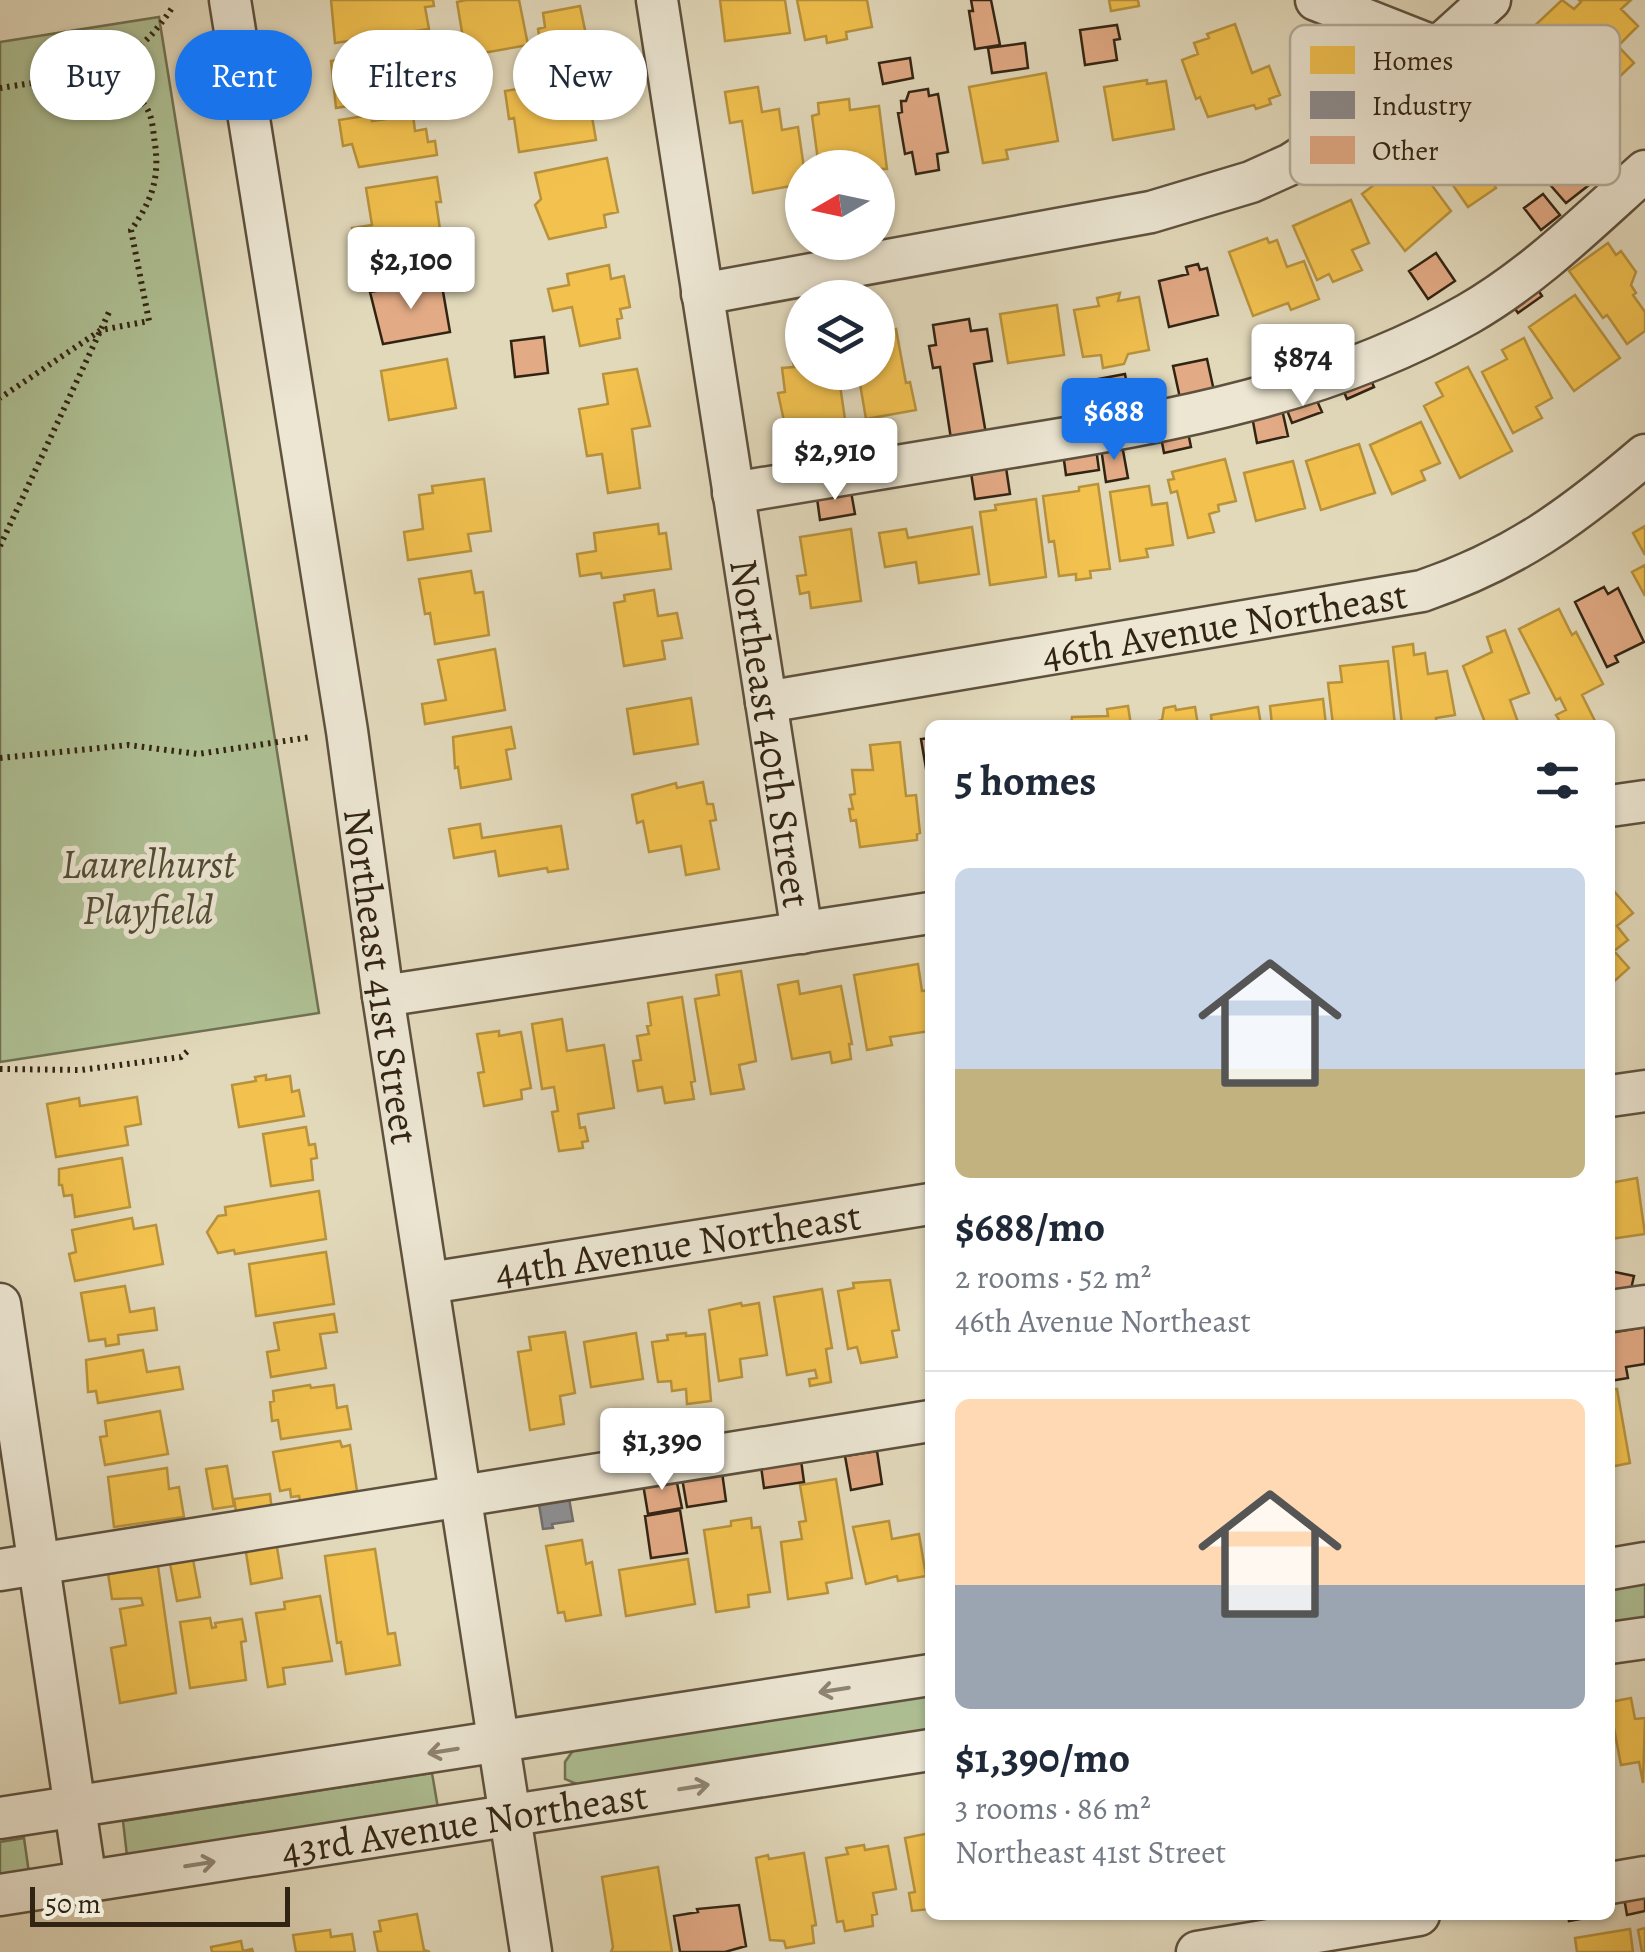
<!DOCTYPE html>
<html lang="en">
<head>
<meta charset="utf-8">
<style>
  :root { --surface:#fff; --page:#f6f6f7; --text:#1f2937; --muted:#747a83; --line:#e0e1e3; --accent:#1a73e8 }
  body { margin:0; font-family:Alegreya,serif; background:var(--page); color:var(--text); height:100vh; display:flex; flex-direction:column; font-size:38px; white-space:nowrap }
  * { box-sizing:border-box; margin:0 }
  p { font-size:32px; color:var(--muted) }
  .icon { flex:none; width:55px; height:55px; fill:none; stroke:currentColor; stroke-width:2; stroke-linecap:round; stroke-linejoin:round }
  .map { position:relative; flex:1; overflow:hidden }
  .side { position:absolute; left:925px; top:720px; width:690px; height:1200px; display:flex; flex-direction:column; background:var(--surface); border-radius:15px; box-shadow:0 2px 8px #0004 }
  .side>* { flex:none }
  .hud { position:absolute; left:30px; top:30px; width:745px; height:90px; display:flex; gap:20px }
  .needle { width:65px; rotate:261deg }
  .controls { position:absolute; left:785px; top:150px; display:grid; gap:20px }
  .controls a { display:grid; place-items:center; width:110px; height:110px; border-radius:50%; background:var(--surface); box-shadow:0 2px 8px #0004; font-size:50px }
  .scale { position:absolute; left:30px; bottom:25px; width:260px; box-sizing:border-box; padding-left:10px; border:5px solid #322413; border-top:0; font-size:28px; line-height:35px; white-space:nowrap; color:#322413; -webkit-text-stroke:8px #ece6d3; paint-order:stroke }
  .price { position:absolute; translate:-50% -85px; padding:0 22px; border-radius:10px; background:#fff; color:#222; font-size:32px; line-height:65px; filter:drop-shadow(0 2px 5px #0008) }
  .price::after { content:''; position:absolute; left:50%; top:60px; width:30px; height:22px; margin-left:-15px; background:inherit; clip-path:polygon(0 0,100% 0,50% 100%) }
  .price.active { background:var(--accent); color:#fff }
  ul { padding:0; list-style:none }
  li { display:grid; align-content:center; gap:20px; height:530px; padding:0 30px }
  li+li { border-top:2px solid var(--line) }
  li span { display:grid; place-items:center; height:310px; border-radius:15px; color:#555 }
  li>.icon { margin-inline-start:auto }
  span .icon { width:180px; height:180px; fill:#fffc; stroke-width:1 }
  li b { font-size:42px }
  h2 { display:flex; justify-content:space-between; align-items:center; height:120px; padding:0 30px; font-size:42px }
  .chip { padding:0 35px; border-radius:45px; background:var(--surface); box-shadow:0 2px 8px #0004; font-size:35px; line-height:90px }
  .chip.active { background:var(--accent); color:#fff }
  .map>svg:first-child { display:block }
</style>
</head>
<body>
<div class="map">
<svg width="1645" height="1952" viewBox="0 0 1645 1952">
  <rect width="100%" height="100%" fill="#e2d9bb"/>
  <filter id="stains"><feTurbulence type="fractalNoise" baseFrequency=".002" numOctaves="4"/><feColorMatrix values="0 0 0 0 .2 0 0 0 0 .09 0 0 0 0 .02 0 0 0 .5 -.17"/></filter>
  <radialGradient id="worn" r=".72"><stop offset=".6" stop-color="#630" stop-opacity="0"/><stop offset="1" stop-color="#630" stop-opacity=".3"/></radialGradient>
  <path fill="#aec094" stroke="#707254" stroke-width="2.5" d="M159 17 319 1013 0 1062V42Z
    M1645 1581V1621L1610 1626V1586Z
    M930 1691V1734L586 1788 565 1779V1762L577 1745Z
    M432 1773 438 1808 127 1856 123 1821Z
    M24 1838 29 1873 0 1878V1842Z"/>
  <path fill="#f2c14e" stroke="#b8923c" stroke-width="2.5" d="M331 0H433L434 6 425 7 429 29 335 43Z
    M466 0H519L528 45 466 56 457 2Z
    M720 0H785L790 33 725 41Z
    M797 0H867L872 27 846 32 847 39 827 43 826 36 805 40Z
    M1109 0H1138L1139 6 1111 11Z
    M1562 0 1574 9 1581 2 1579 0H1631L1621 9 1638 26 1618 46 1634 63 1593 102 1566 73 1563 76 1546 59 1551 54 1529 31Z
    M580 6 593 68 546 77 538 29 545 27 543 13Z
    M1235 24 1252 73 1269 66 1280 95 1269 99 1271 104 1256 109 1254 105 1208 117 1200 97 1196 99 1182 60 1198 54 1194 43 1209 38 1207 34Z
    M379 52 382 70 398 67 403 97 336 108 331 61Z
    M1046 73 1058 141 1006 150 1008 159 983 163 969 87Z
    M573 80 575 89 581 88 582 99 586 98 587 106 590 105 596 140 519 152 514 118 509 119 505 91Z
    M1147 80V84L1166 81 1174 129 1113 140 1104 87Z
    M758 87 762 112 779 109 782 130 798 127 804 168 802 184 753 193 742 121 730 123 725 92Z
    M849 99 850 110 879 106 887 169 819 168 812 116 819 114 818 103Z
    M371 115 372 121 413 115 415 131 426 129 428 142 435 141 437 155 359 167 352 144 343 146 339 120Z
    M1475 117 1499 151 1480 165 1496 188 1468 207 1432 155 1447 144 1443 139Z
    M1411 157 1451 211 1405 251 1362 194Z
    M607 158 618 212 604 215 606 227 549 239 535 205 541 199 535 173Z
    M437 177 441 202H436L442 243 357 256 352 228 372 225 366 188Z
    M1351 200 1369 243 1352 250 1362 270 1333 282 1329 274 1317 280 1293 226Z
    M1267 238 1269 243 1277 240 1287 267 1304 261 1319 299 1291 310 1288 303 1253 316 1229 252Z
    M1608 243 1616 255 1621 251 1636 272 1631 285 1636 293 1633 295 1645 312V331L1627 344 1607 315 1603 318 1569 271Z
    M609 265 611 279 624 276 630 307 620 309 622 318 617 319 620 338 580 346 572 307 553 311 548 289 569 285 567 274Z
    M1120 293 1118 301 1139 297 1149 350 1128 354 1124 364 1103 368 1101 355 1083 357 1074 310 1099 306 1097 298Z
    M1575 295 1620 358 1574 391 1529 327Z
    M1057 305 1064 355 1008 363 1000 314Z
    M896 329 906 383 910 382 916 410 866 419 858 372H878V333Z
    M1524 338 1552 398 1536 407 1542 418 1513 433 1482 372 1507 359 1502 350Z
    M802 355V372H838L846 426 787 435 778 393 785 392 782 368 794 367 792 357Z
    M447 359 456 408 389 420 381 371Z
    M1468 367 1512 451 1460 478 1424 406 1443 396 1436 383Z
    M637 369 650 426 632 429 640 488 608 493 602 454 587 456 579 409 608 404 603 374Z
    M1421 422 1440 463 1421 471 1425 480 1392 494 1370 445Z
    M1359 444 1375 493 1321 510 1306 461Z
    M1225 459 1236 501 1218 505 1219 511 1209 514 1214 532 1188 538 1177 491 1171 493 1168 480 1174 479 1172 472Z
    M1293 461 1305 508 1256 521 1244 473Z
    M484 479 491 531 468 534 471 551 408 560 404 532 423 529 419 495 433 493 432 486Z
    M1098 484 1110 569 1090 571 1091 578 1076 580V574L1059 576 1054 541 1049 542 1043 496 1079 491V487Z
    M1149 486 1152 505 1167 503 1173 545 1146 549 1148 557 1120 561 1110 492Z
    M1036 499 1046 577 990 585 980 512 996 510 995 505Z
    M658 524 659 534 666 533 671 569 602 578 601 573 580 576 577 554 596 551 594 533Z
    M1645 526V555L1633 533Z
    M972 527 979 574 919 583 916 562 885 567 879 533 906 529 908 538Z
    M851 529 861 601 811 608 809 592 800 594 797 576 806 575 800 537Z
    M1645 565V596L1632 572Z
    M471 571 475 593 483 592 489 635 435 644 430 613 425 614 419 579Z
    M654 590 658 616 677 613 682 638 662 641 665 659 624 666 614 603 625 601 624 595Z
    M1559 609 1572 635 1576 632 1603 684 1582 695 1597 725H1562L1556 715 1566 710 1560 698 1556 700 1519 629Z
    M1505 630 1529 693 1510 700 1519 725H1486L1463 666 1492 652 1487 637Z
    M1413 644 1414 655 1425 653 1428 674 1447 671 1455 715 1436 718 1437 725H1402L1393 647Z
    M495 649 505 710 425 724 422 704 446 700 438 660Z
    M1388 661 1395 725H1333L1328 683 1342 682 1340 666Z
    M691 698 698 744 634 754 627 709Z
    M1323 699 1326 725H1272L1270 706Z
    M1128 706 1131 725H1071L1072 717 1108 716 1107 709Z
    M1175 706 1176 710 1195 707 1198 725H1144L1162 720 1164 708Z
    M1258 707 1261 725H1212L1211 715Z
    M511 727 515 748 506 750 511 779 461 788 458 767 455 768 453 737Z
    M900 742 906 796 916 795 920 833 917 834V840L860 847 856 820 851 821 849 809H853L850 795 855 794 852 770H873L870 745Z
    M703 782 707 804H713L716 820 710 821 719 869 686 875 681 846 649 852 643 821 637 823 632 795 676 783 677 788Z
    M480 824 482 838 561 826 568 869 548 872 547 868 499 876 495 851 454 858 449 829Z
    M1613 890 1633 913 1617 926 1628 940 1614 951 1629 968 1610 985V893Z
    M918 964 922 991 927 990 930 1031 890 1037 892 1045 867 1050 854 975Z
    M741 971 756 1061 739 1065 744 1089 711 1094 695 999 719 995 716 975Z
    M798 981 800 994 841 986 852 1044H849L851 1059 832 1063 830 1052 792 1059 778 985Z
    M682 997 695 1081 691 1082 694 1099 665 1103 662 1087 638 1091 633 1061 641 1060 637 1036 649 1034 647 1026 651 1025 648 1003Z
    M562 1019 567 1051 604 1045 614 1108 578 1114 580 1128 585 1127 588 1141 582 1142 583 1148 559 1151 552 1112 558 1111 554 1087 542 1089 532 1024Z
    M499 1031V1036L521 1032 531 1088 521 1090 522 1099 484 1106 478 1073 484 1072 477 1034Z
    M266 1075V1080L290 1076 292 1092 299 1090 304 1116 239 1127 232 1085 256 1081 255 1077Z
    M137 1097 141 1124 125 1127 128 1145 56 1157 47 1104 79 1098 80 1106Z
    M306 1127 309 1145 315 1144 317 1158 311 1159 313 1180 271 1186 263 1134Z
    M122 1158 130 1207 75 1217 72 1195 64 1196 62 1185H59V1169Z
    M1637 1178 1645 1234 1610 1239V1183Z
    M319 1191 326 1239 235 1254 234 1250 218 1253 207 1232 218 1216 226 1215 225 1207Z
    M132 1218 134 1229 156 1225 163 1264 75 1281 69 1254 76 1252 72 1230Z
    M326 1252 334 1304 256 1316 249 1264Z
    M890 1280 899 1330 892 1331 897 1357 861 1363 857 1347 848 1349 838 1291 854 1288 853 1283Z
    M125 1286 130 1312 154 1308 157 1330 118 1335 119 1344 106 1346 105 1339 89 1341 81 1293Z
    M822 1289 832 1348 826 1349 831 1382 810 1386 809 1379 817 1378 815 1370 787 1375 774 1297Z
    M741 1303 742 1306 759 1303 767 1355 740 1359 742 1377 719 1381 709 1310Z
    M334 1314 337 1332 320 1334 326 1368 271 1377 267 1352 279 1350 274 1323Z
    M565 1332 575 1393 560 1396 564 1424 530 1430 518 1352 531 1350 529 1337Z
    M636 1333 643 1379 591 1387 584 1342Z
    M686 1333V1336L705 1334 711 1401 687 1404 686 1389 672 1391 671 1381 658 1382 652 1342 668 1340 667 1335Z
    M143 1350 147 1372 179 1367 183 1389 98 1403 96 1391 88 1392 86 1360Z
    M310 1385 311 1388 334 1385 337 1408 347 1406 351 1429 281 1439 278 1420 272 1421 270 1402 274 1401 273 1391Z
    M1617 1389 1630 1463 1610 1467V1390Z
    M160 1411 168 1454 105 1465 100 1437 107 1436 105 1421Z
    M340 1441 342 1447 350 1445 357 1491 300 1501 299 1496 291 1497 290 1489 280 1491 273 1452Z
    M227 1466 234 1506 213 1509 206 1469Z
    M167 1468 169 1489 179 1487 184 1517 114 1527 108 1477Z
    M836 1479 852 1578 826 1583 828 1593 788 1599 781 1542 802 1539 799 1522 806 1521 800 1485Z
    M270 1494 272 1512 237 1517 234 1499Z
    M751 1518 752 1528 760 1527 770 1592 748 1595 749 1607 716 1612 704 1530 731 1526V1521Z
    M889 1521 892 1539 919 1534 926 1576 898 1581 897 1576 866 1584 853 1527Z
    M275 1535 282 1578 251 1584 244 1540Z
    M582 1540 586 1564 592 1562 601 1615 566 1621 564 1612 558 1613 546 1546Z
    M375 1549 388 1634 395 1633 400 1665 346 1674 341 1642 337 1643 325 1556Z
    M192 1554 200 1597 177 1601 169 1558Z
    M157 1559 176 1693 120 1703 111 1648 126 1645 120 1609 143 1605 141 1598 112 1599 107 1567Z
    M688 1559 695 1604 626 1616 619 1570Z
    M320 1596 332 1661 283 1668 285 1684 268 1687 256 1613 285 1609 284 1602Z
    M210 1618 212 1628 216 1627 215 1623 242 1619 246 1641 241 1642 246 1680 190 1688 180 1622Z
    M1631 1698 1635 1719 1645 1718 1643 1783 1639 1762 1621 1765 1610 1708V1702Z
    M930 1833V1909L912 1911 909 1893 915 1892 905 1838Z
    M864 1845 865 1850 888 1846 896 1889 873 1893 877 1914 872 1915 873 1926 845 1931 843 1921 837 1922 826 1858 848 1854 846 1848Z
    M804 1853 816 1925 812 1926 814 1943 786 1948 784 1941 770 1940 756 1858 768 1855 769 1859Z
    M658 1867 672 1952H611L613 1947 602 1877Z
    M417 1914 424 1950 430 1952H378L374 1932 381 1931 379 1921Z
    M1645 1928V1952H1642L1638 1930Z
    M1630 1929 1633 1952H1577L1575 1938Z
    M330 1930 331 1937 352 1934 355 1952H296L293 1935Z
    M241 1941 243 1951 252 1949 253 1952H212L211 1947Z"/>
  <path fill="#8d8d92" stroke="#726e6c" stroke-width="2.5" d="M567 1487 573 1521 552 1524 553 1528 543 1529 537 1492Z"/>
  <path fill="#e2aa85" stroke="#322413" stroke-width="2.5" d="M971 0H991L1000 45 975 49 969 11H973Z
    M1117 25 1120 39 1114 40 1117 60 1085 65 1080 30Z
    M1025 43 1028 68 992 73 988 48Z
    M910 58 913 78 883 84 879 63Z
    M928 89 929 96 938 94 948 152 937 154 939 170 916 174 912 152 905 154 898 113 902 112 901 101H906L909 92Z
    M1568 160 1589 185 1566 203 1545 179Z
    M1543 194 1560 215 1541 230 1524 208Z
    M1436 253 1455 281 1428 299 1409 271Z
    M1198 264 1200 270 1207 268 1218 315 1169 327 1159 281 1188 274 1186 267Z
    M1530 278 1542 296 1518 313 1506 296Z
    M441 280 450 332 383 344 370 292Z
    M969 319 971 331 987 329 992 361 974 364 986 434 951 439 940 367 933 368 929 346 936 345 933 325Z
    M544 337 548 373 515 377 511 341Z
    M1207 359 1214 391 1180 398 1173 366Z
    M1368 373 1374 387 1347 399 1341 385Z
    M1125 374 1131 407 1099 413 1093 380Z
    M1314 394 1322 412 1292 423 1285 405Z
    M1281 405 1288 436 1257 443 1251 411Z
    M1188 432 1191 447 1164 453 1161 437Z
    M1122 445 1128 478 1106 482 1101 448Z
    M1096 448 1099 470 1066 475 1063 453Z
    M1005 461 1010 494 975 499 970 466Z
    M850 486 855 514 820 520 816 491Z
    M1604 587 1608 594 1618 588 1644 642 1615 656 1618 662 1607 667 1575 602Z
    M930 738V792L921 739Z
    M1610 1271 1634 1276 1629 1298 1610 1293Z
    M1645 1327V1364L1626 1367 1628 1378 1610 1381V1333Z
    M877 1451 882 1484 851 1490 845 1456Z
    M800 1453 804 1482 764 1488 760 1459Z
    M722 1472 726 1501 687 1507 682 1478Z
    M675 1473 682 1508 648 1514 642 1478Z
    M680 1510 687 1553 651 1558 645 1516Z
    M1645 1888V1911L1627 1915 1623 1892Z
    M739 1905 746 1946 725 1952H680L674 1916 698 1912 697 1909Z
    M1568 1915H1602L1569 1921Z"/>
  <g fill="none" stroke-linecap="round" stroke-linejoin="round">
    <g stroke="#5e513d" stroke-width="45">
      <g id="minor">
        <path id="s1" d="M230 0 347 731 383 996 531 1952"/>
        <path id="s2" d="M657 0 802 933"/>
        <path d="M1316 0 1438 48"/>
        <path d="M702 294 1151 212 1251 182 1291 164 1353 124 1490 0"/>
        <path d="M733 493C828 478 923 462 1018 446 1174 421 1329 393 1468 314 1534 276 1589 221 1645 171"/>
        <path id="s3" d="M766 702 1422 591C1515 559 1571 518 1645 455"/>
        <path d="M1610 806 1645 801"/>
        <path d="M383 996 930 913"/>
        <path d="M1610 1096 1645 1091"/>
        <path id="s4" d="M429 1283 930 1204"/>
        <path d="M0 1304 86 1882"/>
        <path d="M1610 1311 1645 1306"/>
        <path d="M1610 1569 1645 1563"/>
        <path d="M0 1570 930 1421"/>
        <path d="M1610 1643 1645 1638"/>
        <path d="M0 1818 930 1675"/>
        <path d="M1610 1883 1645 1877"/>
        <path id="s5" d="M0 1895 930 1750"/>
        <path d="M1197 1952 1419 1915"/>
      </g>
    </g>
    <path stroke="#322413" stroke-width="6" stroke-dasharray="2.5 5" stroke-linecap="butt" d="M73 76C124 61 142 52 172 8
      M0 88C41 82 117 65 146 107 153 117 153 132 155 144 160 179 151 202 131 230L149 321 101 330 0 398
      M0 546 110 310
      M0 758 128 745 198 754 311 737
      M0 1069 81 1070 181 1057 190 1049"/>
    <use href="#minor" stroke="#ece6d3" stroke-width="40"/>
  </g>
  <defs><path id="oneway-shaft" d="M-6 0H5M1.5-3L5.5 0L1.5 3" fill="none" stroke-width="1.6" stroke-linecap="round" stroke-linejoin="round" transform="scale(2.5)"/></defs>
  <g stroke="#8f8573">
    <use href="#oneway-shaft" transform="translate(834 1690) rotate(171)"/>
    <use href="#oneway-shaft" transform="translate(443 1751) rotate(171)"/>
    <use href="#oneway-shaft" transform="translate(694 1787) rotate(-9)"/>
    <use href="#oneway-shaft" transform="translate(200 1864) rotate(-9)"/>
  </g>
  <g text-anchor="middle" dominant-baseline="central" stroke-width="10" stroke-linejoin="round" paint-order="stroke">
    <g font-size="40" fill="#322413" stroke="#ece6d3">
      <text stroke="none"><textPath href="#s3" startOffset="465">46th Avenue Northeast</textPath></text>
      <text stroke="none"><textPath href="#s2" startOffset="742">Northeast 40th Street</textPath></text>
      <text stroke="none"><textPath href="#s1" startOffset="988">Northeast 41st Street</textPath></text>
      <text stroke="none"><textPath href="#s4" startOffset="252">44th Avenue Northeast</textPath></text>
      <text stroke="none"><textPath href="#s5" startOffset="470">43rd Avenue Northeast</textPath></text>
    </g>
    <g font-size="40" font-style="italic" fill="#514b33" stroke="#ece6d3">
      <text x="148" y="864">Laurelhurst<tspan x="148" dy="46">Playfield</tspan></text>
    </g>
  </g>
  <rect x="1290" y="25" width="330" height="160" rx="15" fill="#ece6d3" stroke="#b4ac99" stroke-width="2.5"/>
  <rect x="1310" y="46" width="45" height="28" fill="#f2c14e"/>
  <rect x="1310" y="91" width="45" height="28" fill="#8d8d92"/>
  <rect x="1310" y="136" width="45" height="28" fill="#e2aa85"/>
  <g font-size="28" fill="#322413">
    <text x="1372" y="70">Homes</text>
    <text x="1372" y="115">Industry</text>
    <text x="1372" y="160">Other</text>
  </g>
  <rect width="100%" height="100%" filter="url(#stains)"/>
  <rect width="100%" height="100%" fill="url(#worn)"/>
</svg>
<div class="controls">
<a><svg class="needle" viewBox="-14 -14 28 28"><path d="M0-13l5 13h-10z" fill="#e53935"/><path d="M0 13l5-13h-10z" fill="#747a83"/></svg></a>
<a><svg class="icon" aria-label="layers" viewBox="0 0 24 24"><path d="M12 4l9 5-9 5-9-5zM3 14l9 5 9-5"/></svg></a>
</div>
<div class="scale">50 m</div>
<b class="price" style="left:411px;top:312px">$2,100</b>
<b class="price" style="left:1303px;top:409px">$874</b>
<b class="price active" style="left:1114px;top:463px">$688</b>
<b class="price" style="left:835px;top:503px">$2,910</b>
<b class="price" style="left:662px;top:1493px">$1,390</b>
<div class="hud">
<a class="chip">Buy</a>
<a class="chip active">Rent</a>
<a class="chip">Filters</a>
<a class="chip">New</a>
</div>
<section class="side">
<h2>5 homes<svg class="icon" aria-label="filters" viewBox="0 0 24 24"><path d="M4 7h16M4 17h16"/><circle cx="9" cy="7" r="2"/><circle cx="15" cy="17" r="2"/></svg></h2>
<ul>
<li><span style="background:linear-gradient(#c9d6e8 65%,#c2b280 0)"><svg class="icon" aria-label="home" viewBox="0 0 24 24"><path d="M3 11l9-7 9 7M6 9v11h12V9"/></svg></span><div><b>$688/mo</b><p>2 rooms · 52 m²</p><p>46th Avenue Northeast</p></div></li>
<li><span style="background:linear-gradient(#ffd9b3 60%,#9aa5b1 0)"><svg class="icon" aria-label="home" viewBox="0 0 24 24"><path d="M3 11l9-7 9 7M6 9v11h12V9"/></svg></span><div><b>$1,390/mo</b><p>3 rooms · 86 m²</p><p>Northeast 41st Street</p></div></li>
</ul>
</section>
</div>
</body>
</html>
